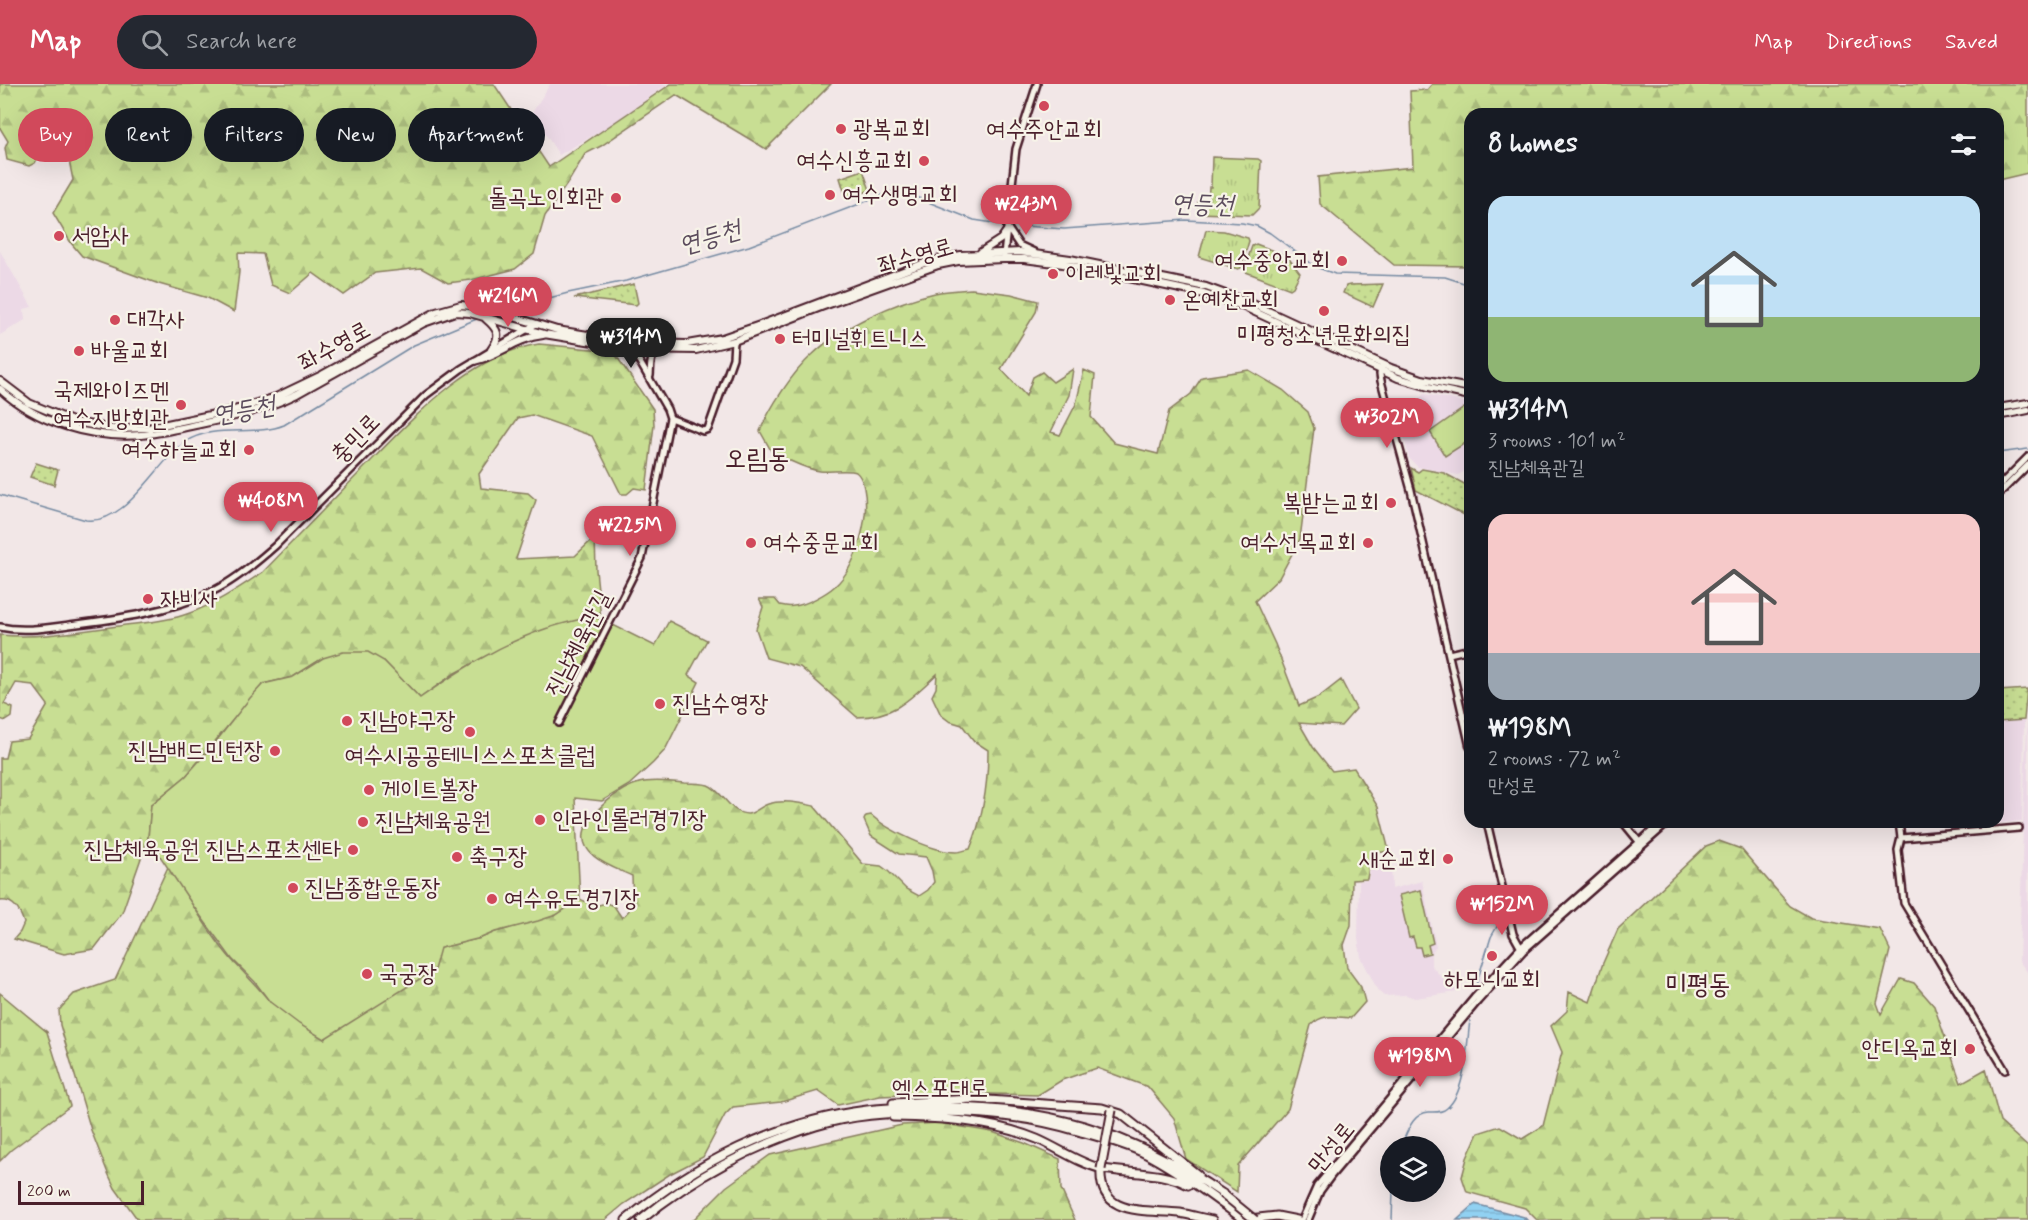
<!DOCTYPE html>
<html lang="en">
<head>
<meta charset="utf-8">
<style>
  :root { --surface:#171b24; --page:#242831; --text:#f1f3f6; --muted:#9ea1a6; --accent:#d1495b }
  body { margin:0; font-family:Mynerve,"Poor Story",sans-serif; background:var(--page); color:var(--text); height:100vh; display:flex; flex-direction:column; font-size:22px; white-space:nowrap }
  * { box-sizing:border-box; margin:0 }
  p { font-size:20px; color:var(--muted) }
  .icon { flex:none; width:33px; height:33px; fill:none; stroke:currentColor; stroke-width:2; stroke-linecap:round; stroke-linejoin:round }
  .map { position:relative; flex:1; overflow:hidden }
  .sheet { position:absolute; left:1464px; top:24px; width:540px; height:720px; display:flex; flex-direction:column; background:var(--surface); border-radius:18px; box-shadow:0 6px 24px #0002 }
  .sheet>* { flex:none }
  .banner { position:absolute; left:18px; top:24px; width:570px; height:54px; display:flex; gap:12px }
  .buttons { position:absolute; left:1380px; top:1052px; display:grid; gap:12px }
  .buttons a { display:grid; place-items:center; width:66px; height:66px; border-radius:50%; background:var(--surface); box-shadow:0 6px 24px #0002; font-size:30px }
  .scale { position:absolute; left:18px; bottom:15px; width:126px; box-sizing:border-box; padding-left:6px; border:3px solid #4a1f2b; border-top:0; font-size:16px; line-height:21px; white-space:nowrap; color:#4a1f2b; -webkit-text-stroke:4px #f7f3e8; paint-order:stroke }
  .price { position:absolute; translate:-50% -51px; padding:0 14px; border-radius:21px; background:var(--accent); color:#fff; font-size:20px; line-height:39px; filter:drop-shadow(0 2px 3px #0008) }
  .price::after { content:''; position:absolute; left:50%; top:36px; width:18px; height:14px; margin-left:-9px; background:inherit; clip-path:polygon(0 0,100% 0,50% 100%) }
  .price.current { background:#222; color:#fff }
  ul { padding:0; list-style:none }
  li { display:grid; align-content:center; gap:12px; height:318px; padding:0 24px }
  li span { display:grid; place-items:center; height:186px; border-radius:18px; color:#555 }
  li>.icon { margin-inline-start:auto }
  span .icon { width:108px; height:108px; fill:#fffc; stroke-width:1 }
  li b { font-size:26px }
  h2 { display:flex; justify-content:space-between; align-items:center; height:72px; padding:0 24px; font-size:26px }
  .chip { padding:0 21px; border-radius:27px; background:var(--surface); box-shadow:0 6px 24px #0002; font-size:21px; line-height:54px }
  .chip.current { background:var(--accent); color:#fff }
  header { display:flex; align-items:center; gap:36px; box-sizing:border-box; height:84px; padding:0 30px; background:var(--accent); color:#fff }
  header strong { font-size:28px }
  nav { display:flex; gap:33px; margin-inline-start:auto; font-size:21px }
  .search { width:420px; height:54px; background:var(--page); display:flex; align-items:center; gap:15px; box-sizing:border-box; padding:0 21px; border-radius:33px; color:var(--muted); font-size:22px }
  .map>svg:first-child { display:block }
</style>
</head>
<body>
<header>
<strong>Map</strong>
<div class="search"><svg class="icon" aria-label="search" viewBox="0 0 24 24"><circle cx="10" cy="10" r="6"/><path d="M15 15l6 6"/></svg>Search here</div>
<nav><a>Map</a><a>Directions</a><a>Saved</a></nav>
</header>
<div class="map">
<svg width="2028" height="1136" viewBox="0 0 2028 1136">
  <defs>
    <pattern id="grass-tufts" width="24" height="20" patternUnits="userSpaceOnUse" patternTransform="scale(1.5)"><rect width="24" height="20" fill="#c8de93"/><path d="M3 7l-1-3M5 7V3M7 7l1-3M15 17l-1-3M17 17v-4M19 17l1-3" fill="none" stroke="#adbe7f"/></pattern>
    <pattern id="forest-firs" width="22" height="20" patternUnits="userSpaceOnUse" patternTransform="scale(1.5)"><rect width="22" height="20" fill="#c8de93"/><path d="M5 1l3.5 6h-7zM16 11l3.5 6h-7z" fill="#adbe7f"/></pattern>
    <pattern id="park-dots" width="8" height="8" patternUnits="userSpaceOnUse" patternTransform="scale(1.5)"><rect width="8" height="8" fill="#c8de93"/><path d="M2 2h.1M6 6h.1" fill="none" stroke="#adbe7f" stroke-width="1.8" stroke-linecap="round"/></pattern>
    <pattern id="water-rules" width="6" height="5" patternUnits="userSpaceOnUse" patternTransform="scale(1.5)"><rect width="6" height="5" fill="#91d1f2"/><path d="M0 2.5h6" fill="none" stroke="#7fb3d0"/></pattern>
  </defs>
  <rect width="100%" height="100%" fill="#f2e7e7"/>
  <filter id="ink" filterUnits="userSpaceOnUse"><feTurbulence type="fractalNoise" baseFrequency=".0167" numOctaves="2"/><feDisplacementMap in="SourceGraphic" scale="12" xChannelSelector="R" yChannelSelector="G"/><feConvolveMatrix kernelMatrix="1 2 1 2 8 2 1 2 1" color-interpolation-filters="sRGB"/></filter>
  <g filter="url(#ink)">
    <path fill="#ecd9e6" d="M550 0H667L613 40 559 71 532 29Z
      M0 167 32 223 24 225 25 236 0 251Z
      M1424 310 1470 319V384L1458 391 1418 383 1409 374 1398 327 1408 324Z
      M2024 636 2022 737 1990 740 1988 738H1998V638Z
      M2028 637V889L2019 877 2025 676Z
      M1372 775H1391L1392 805 1422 797 1436 862 1431 870V881L1442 894 1459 899 1457 908 1415 914 1406 911 1384 912 1378 907 1361 873 1358 855 1359 797 1368 796Z"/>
    <path fill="url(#grass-tufts)" stroke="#897e5f" stroke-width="1.5" d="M1212 73 1258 75 1261 77 1259 124 1252 131 1198 129V118H1208L1209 103H1211Z
      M1206 146 1224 147 1248 154 1249 157 1241 184 1238 185 1199 173Z
      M1256 160 1287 172 1300 189 1293 203 1290 205 1246 188 1244 186 1252 162Z"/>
    <path fill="url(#forest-firs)" stroke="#897e5f" stroke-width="1.5" d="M0 0H494L549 83 671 0H831L766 65 676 11 601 62 585 70 569 97 545 132 534 170 515 185 471 196 448 199 421 184 375 189 344 211 313 189 290 209 271 201 263 170 238 169 239 188 234 228 208 214 159 200 82 172 71 159 53 129 73 96 69 76 44 63 35 79 29 82 7 76 5 64 8 57 0 44Z
      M1432 0H2028V89L1998 96V30H1470V182L1394 181 1320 120 1318 93 1413 83 1410 7 1427 6Z
      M972 205 1011 210 1038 217 1036 228 1001 285 1026 312 1033 293 1042 288 1053 298 1073 285 1069 311 1051 348 1060 351 1076 320 1084 286 1095 291 1091 333 1114 359 1158 370 1169 327 1191 310 1202 293 1249 286 1283 306 1308 328 1314 344 1300 455 1279 494 1255 517 1275 560 1299 622 1319 613 1341 596 1356 625 1341 642 1299 639 1313 663 1332 687 1354 684 1378 723 1389 767 1371 770 1367 795 1352 796 1351 841 1344 861 1347 884 1361 903 1365 918 1351 934C1334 933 1324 929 1311 941L1288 1025 1238 1082 1237 1108 1186 1075 1174 1034 1148 1003 1097 984 1062 996 1038 1011 946 1009 880 1012 838 1021 818 1007 781 1018 733 1023 725 1031 703 1073 670 1090 624 1120 605 1136H138L115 1104 107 1087 91 1046 60 941 59 926 74 910 115 896 168 783C189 813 207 848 232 876 245 890 258 903 270 918L440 864 481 854 495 848 556 831 580 815 595 822 606 819 614 822 622 834 633 822 632 792C613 783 576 772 585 745 591 727 620 704 639 699 653 695 671 698 685 699 692 699 701 699 708 701 723 707 730 730 748 730 755 729 761 722 768 720 783 715 800 719 814 722L863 780 881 782 888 787 906 805 919 812 928 806 934 798 932 787 926 773 899 770 871 752 864 736 866 732 871 731C887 746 933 768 956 768 960 768 965 766 970 765 983 734 988 700 988 666L974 657 962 641 949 637 941 631 932 612 936 604 937 590C911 614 895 633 857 633L800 583 766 574 756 545 763 523 759 515H775L780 521C784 522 790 523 794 522 806 521 826 510 835 502 857 483 870 432 864 404 863 399 860 391 856 388 851 385 828 388 820 387 803 385 789 375 773 370L760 347C770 323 793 288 812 271 842 242 895 218 935 209 947 206 960 206 972 205Z
      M539 260 613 267 653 325 654 341 646 406 634 404 627 410H621L592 352 532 331 518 334 479 390 481 404 528 409 536 416 516 475 575 472 595 453 596 486 601 535 589 533 507 562 455 589 420 614 384 577 323 574 293 593 263 600 186 692 151 721 148 754 122 829 94 865 64 870 14 855 20 848 24 839C20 827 14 815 0 817V674H5L9 657 28 655 48 621 33 601 16 599 4 620 13 624 12 633 6 637 0 635V551C40 555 79 547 119 542 141 539 165 538 187 530 214 521 239 504 263 488 295 455 327 422 359 389 407 341 468 270 539 260Z
      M1719 757 1741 765 1790 822 1811 834 1880 845 1890 866 1877 919 1881 930 1901 895 1914 899 1934 922 1961 999 1986 985 2000 1038 2028 1063V1136H1537L1525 1124 1467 1108 1462 1093 1467 1074 1478 1049 1500 1042 1522 1055 1543 1042 1562 968 1551 942 1567 927 1569 908 1590 918 1603 879 1618 845 1706 762Z
      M0 909 47 948 70 1022 11 1066 0 1077Z
      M939 1039 992 1048 1024 1059 1060 1075 1061 1105 1075 1136H693L726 1103 770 1071 902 1041Z"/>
    <path fill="url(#park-dots)" stroke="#897e5f" stroke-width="1.5" d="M863 86 870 106 849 115 846 113 840 94Z
      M634 200 638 219 636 221 574 214Z
      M1383 200 1373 223 1343 209 1346 202 1350 201Z
      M36 379 58 386 54 401 30 393Z
      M1411 384 1418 388 1422 385 1444 389 1470 403V434L1416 406Z
      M2027 605 2024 636 1998 638V607Z"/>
    <path fill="#c8de93" stroke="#897e5f" stroke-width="1.5" d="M1464 324 1470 330V356L1445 372 1430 348Z
      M589 533 601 535 655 562 669 537 707 556 688 591 699 598 665 666 653 679 629 701 602 717 575 714 580 815 556 831 538 837 495 848 481 854 440 864 434 886 324 955 299 940 270 918 255 898 232 875 194 823 148 754 151 721 186 692 214 660 250 614 263 600 293 593 323 574 343 568H368L384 577 420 614C458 587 500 560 545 545 559 540 574 537 589 533Z
      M1421 806 1433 859 1428 861 1430 869 1422 871 1420 863H1416L1413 853 1409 854 1399 811Z"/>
    <path fill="url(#water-rules)" stroke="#758aa2" stroke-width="1.5" d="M1475 1120 1524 1133 1527 1136H1457Z"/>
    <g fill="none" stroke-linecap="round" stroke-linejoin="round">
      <path stroke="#758aa2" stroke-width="1.5" d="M1011 141 1064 145 1186 136 1242 139 1257 142 1270 149 1316 183 1335 190 1445 193 1470 201
        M501 227 568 209 626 197 749 162 891 108 918 114 974 136 1006 141
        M1998 369 2028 365
        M0 411 86 436C127 441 155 380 185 358 213 339 255 353 284 341L414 261 479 234
        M1475 904 1491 853 1499 839
        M1401 1062C1407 1049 1412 1029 1429 1028 1435 1028 1442 1029 1447 1024 1466 1008 1467 959 1470 936
        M1392 1136 1393 1107"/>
      <g stroke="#4a1f2b" stroke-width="10">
        <path id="secondary" d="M1007 143 1019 161 1034 168
          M1004 171 1016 65 1037 0
          M1382 283 1380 290 1381 297 1411 406 1470 663
          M650 292C651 283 649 269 660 268
          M670 334 703 347 708 345 733 274 734 257
          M1998 403 2028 373
          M1998 411 2028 381
          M0 543C23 548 46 544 69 541 118 535 170 528 215 506 237 495 257 478 275 462L426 311 461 285 536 240
          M1449 570 1470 565
          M559 639 642 474 670 334 667 325 638 275 636 263
          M1487 738 1513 850 1522 866
          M1623 738 1641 760
          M1899 738 1901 754 1898 766 1904 819 2005 986
          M1901 754 2019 744
          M1302 1136 1317 1102 1474 914 1520 864 1662 738
          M1308 1136 1320 1107 1331 1092 1478 917 1523 867 1669 738"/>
      </g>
      <g stroke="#4a1f2b" stroke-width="10">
        <path id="primary" d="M981 168 1001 155 1006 148
          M486 235C499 246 501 252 491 266
          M474 277C498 273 515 254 543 251
          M0 297 29 319 75 338 114 345 148 344 234 326 276 313 322 291 436 228 461 221 481 223 557 246 637 259 687 260 722 254 760 241 927 178 961 171 1020 168 1070 175 1206 203 1253 220 1391 284 1422 295 1470 304
          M0 305C37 339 91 355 141 351 161 349 181 344 200 340 234 333 266 325 297 310L424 239 455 228 470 229 544 250 636 265 696 266 734 257 821 223 938 181 958 177 1003 175H1024L1063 180 1204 210 1242 222 1398 294 1429 303 1470 312
          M1998 324 2028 319
          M1998 332 2028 326"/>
      </g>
      <g stroke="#4a1f2b" stroke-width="11">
        <path id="highway" d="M893 1019 974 1015 1102 1024 1121 1030 1198 1091
          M893 1033C942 1034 990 1036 1037 1055 1058 1064 1080 1080 1103 1085 1132 1090 1162 1087 1188 1101
          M1101 1085C1098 1134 1147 1125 1180 1129 1191 1131 1202 1134 1212 1136
          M1249 1135 1277 1132 1297 1136
          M626 1136C695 1079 777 1037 867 1026 888 1023 910 1023 931 1023 1044 1021 1129 1047 1223 1110
          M641 1136C691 1094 754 1061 816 1042 852 1031 888 1029 924 1028 978 1027 1029 1032 1081 1048 1103 1054 1126 1060 1146 1070 1181 1089 1212 1112 1244 1136"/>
      </g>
      <use href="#secondary" stroke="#f7f3e8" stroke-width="5"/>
      <use href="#primary" stroke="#f7f3e8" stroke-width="6"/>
      <use href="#highway" stroke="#f7f3e8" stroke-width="7"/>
      <g stroke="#4a1f2b" stroke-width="11" stroke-linecap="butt">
        <path id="highway-bridge" d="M1101 1085 1112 1026
          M1223 1110 1255 1136"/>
      </g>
      <use href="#highway-bridge" stroke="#f7f3e8" stroke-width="7"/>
    </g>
  </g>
  <g fill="#d1495b" stroke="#f7f3e8" stroke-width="2">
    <circle cx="1044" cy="22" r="6"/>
    <circle cx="841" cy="45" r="6"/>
    <circle cx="924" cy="77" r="6"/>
    <circle cx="830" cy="111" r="6"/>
    <circle cx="616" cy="114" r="6"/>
    <circle cx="59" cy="152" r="6"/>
    <circle cx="1342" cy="177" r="6"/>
    <circle cx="1053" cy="190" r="6"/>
    <circle cx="1170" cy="216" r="6"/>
    <circle cx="1324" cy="227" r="6"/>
    <circle cx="115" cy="236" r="6"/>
    <circle cx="780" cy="255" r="6"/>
    <circle cx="79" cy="267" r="6"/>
    <circle cx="181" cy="321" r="6"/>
    <circle cx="249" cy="366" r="6"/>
    <circle cx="1391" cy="419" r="6"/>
    <circle cx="751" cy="459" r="6"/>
    <circle cx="1368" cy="459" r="6"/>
    <circle cx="148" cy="515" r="6"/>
    <circle cx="660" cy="620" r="6"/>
    <circle cx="347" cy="637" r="6"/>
    <circle cx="470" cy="648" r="6"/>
    <circle cx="275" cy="667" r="6"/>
    <circle cx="369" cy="706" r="6"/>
    <circle cx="540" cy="736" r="6"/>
    <circle cx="363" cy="738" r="6"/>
    <circle cx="353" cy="766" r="6"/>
    <circle cx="457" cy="773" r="6"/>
    <circle cx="1448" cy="775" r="6"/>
    <circle cx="293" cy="804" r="6"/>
    <circle cx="492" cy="815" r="6"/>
    <circle cx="1492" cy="872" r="6"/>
    <circle cx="367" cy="890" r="6"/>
    <circle cx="1970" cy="965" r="6"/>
  </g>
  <g text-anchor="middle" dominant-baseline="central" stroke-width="4.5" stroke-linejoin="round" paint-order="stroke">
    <g font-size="24" fill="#4a1f2b" stroke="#f7f3e8" text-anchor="start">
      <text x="853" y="45">광복교회</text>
      <text x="1044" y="46" text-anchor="middle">여수주안교회</text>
      <text x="912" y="77" text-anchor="end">여수신흥교회</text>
      <text x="842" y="111">여수생명교회</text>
      <text x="604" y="114" text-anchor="end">돌곡노인회관</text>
      <text x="71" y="152">서암사</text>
      <text x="1330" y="177" text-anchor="end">여수중앙교회</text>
      <text x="1065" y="190">이레빛교회</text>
      <text x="1182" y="216">온예찬교회</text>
      <text x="127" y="236">대각사</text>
      <text x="1324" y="251" text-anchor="middle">미평청소년문화의집</text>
      <text x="792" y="255">터미널휘트니스</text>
      <text x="91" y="267">바울교회</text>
      <text x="169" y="307" text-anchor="end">국제와이즈멘<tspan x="169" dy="28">여수지방회관</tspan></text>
      <text x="237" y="366" text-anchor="end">여수하늘교회</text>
      <text x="1379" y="419" text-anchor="end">복받는교회</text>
      <text x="763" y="459">여수중문교회</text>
      <text x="1356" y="459" text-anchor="end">여수선목교회</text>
      <text x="160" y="515">자비사</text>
      <text x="672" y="620">진남수영장</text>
      <text x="359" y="637">진남야구장</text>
      <text x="263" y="667" text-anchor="end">진남배드민턴장</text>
      <text x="470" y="672" text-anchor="middle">여수시공공테니스스포츠클럽</text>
      <text x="381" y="706">게이트볼장</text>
      <text x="552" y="736">인라인롤러경기장</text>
      <text x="375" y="738">진남체육공원</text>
      <text x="341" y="766" text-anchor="end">진남체육공원 진남스포츠센타</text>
      <text x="469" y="773">축구장</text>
      <text x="1436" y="775" text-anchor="end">새순교회</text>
      <text x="305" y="804">진남종합운동장</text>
      <text x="504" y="815">여수유도경기장</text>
      <text x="379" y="890">국궁장</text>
      <text x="1492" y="896" text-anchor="middle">하모니교회</text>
      <text x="1958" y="965" text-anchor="end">안디옥교회</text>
    </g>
    <g font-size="24" fill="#4a1f2b" stroke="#f7f3e8">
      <text transform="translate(916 173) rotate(-16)">좌수영로</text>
      <text transform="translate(335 263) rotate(-29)">좌수영로</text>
      <text transform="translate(356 355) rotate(-46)">충민로</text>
      <text transform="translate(579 560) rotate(-63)">진남체육관길</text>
      <text x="940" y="1005">엑스포대로</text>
      <text transform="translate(1332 1064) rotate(-51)">만성로</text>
    </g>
    <g font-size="26" font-style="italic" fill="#5c4c5d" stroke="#f7f3e8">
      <text transform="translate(1202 121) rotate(2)">연등천</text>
      <text transform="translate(710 154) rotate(-16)">연등천</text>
      <text transform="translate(244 327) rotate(-10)">연등천</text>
    </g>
    <g font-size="27" fill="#4a1f2b" stroke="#f7f3e8">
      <text x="757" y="375">오림동</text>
      <text x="1698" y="901">미평동</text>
    </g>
  </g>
</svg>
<div class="buttons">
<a><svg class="icon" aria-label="layers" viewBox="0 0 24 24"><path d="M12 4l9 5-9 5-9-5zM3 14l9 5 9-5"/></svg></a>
</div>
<div class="scale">200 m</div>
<b class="price" style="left:1026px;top:152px">₩243M</b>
<b class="price" style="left:508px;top:244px">₩216M</b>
<b class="price current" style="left:631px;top:285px">₩314M</b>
<b class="price" style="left:1387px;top:365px">₩302M</b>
<b class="price" style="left:271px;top:449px">₩408M</b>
<b class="price" style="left:630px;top:473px">₩225M</b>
<b class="price" style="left:1502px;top:852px">₩152M</b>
<b class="price" style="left:1420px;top:1004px">₩198M</b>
<div class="banner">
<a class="chip current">Buy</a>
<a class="chip">Rent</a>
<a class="chip">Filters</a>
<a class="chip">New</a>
<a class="chip">Apartment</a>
</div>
<section class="sheet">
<h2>8 homes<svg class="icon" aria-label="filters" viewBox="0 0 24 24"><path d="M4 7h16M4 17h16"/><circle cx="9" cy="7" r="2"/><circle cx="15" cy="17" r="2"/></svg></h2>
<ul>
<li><span style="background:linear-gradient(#bfe0f5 65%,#8fb573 0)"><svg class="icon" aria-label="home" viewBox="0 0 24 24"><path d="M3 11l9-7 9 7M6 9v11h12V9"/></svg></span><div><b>₩314M</b><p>3 rooms · 101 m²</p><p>진남체육관길</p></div></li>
<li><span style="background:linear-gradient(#f6c9c9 75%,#9aa5b1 0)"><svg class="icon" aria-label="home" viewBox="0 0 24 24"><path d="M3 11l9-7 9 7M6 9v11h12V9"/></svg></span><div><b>₩198M</b><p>2 rooms · 72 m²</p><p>만성로</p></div></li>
</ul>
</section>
</div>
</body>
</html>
